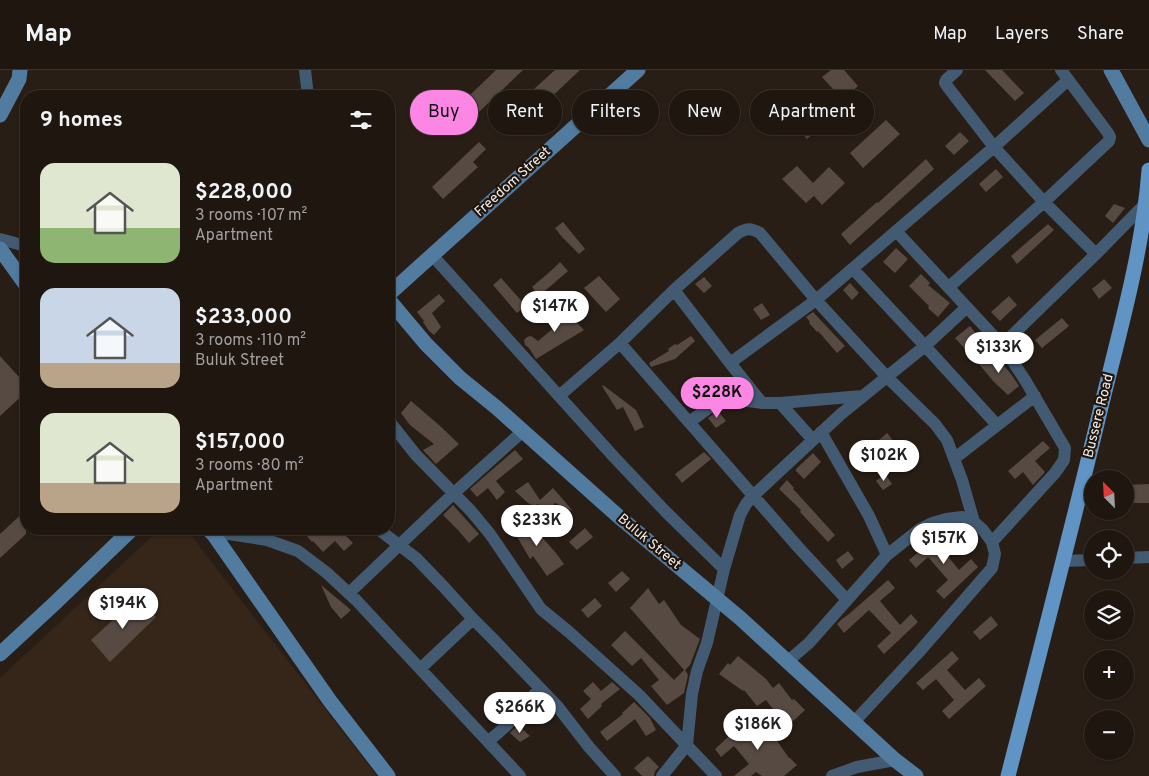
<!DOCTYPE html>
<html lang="en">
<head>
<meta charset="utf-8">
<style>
  :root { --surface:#1f1610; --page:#2c231e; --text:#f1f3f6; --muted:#a19f9f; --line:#3c3530; --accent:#fc86e4 }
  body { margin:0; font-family:Overpass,sans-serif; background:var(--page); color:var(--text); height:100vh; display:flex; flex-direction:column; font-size:19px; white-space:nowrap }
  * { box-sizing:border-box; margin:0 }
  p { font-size:16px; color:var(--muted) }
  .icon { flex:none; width:28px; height:28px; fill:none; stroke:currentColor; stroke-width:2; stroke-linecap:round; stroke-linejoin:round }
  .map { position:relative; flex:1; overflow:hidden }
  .sheet { position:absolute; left:20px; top:20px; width:375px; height:445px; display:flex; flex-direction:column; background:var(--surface); border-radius:20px; box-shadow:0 1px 4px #0004,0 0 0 1px var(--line) }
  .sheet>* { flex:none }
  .guide { position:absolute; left:410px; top:20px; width:475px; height:45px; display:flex; gap:10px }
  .needle { width:32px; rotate:336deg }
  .buttons { position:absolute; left:1084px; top:400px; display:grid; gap:10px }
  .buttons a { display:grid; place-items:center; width:50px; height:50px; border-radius:50%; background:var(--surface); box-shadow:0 1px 4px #0004,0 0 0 1px var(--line); font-size:25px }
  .price { position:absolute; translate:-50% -42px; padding:0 11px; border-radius:18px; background:#fff; color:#222; font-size:16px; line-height:32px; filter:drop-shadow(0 1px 2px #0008) }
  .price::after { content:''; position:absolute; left:50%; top:30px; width:15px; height:11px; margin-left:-8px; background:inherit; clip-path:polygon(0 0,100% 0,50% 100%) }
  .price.active { background:var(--accent); color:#111 }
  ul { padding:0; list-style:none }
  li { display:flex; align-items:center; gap:15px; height:125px; padding:0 20px }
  li span { display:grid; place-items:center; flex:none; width:140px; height:100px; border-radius:15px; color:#555 }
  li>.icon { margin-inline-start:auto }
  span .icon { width:60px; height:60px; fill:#fffc; stroke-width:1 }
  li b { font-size:21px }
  h2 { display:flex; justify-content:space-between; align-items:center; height:60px; padding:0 20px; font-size:21px }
  .chip { padding:0 18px; border-radius:22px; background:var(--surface); box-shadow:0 1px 4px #0004,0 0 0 1px var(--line); font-size:18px; line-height:45px }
  .chip.active { background:var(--accent); color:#111 }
  header { display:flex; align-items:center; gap:30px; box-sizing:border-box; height:70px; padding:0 25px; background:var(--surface); border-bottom:1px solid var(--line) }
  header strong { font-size:24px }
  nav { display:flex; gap:28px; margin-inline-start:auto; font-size:18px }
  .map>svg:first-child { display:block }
</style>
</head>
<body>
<header>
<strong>Map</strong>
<nav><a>Map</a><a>Layers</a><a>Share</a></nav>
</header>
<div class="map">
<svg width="1149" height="706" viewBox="0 0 1149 706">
  <rect width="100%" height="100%" fill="#291e16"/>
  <path fill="#362619" d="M160 459H186L377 706H0V608Z"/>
  <path fill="#574a42" d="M496 0H523L460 60 447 47Z
    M555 0H580L546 32 534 19Z
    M831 0H844L858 16 843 30 822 7Z
    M985 0H1002L1024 23 1015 31Z
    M815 48 822 56 807 69 800 61Z
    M886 50 900 64 863 98 850 83Z
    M960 62 969 71 954 85 945 76Z
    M479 72 486 79 473 92 478 97 443 129 432 117Z
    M926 89 934 99 850 175 841 164 877 132 878 133Z
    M797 96 813 113 829 97 845 113 822 135 814 126 806 133 782 109Z
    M996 99 1003 107 986 122 979 114Z
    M1114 134 1125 138 1113 153 1105 146Z
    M563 152 585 179 579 184 562 167 555 158Z
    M1048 154 1054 160 1017 194 1011 186Z
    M896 178 908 189 895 203 883 192Z
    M560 192 568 201 539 226 532 217 553 199Z
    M921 204 930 213 928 215 950 233 938 247 928 238 929 236 909 216Z
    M599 206 620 229 606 242 584 218Z
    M704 207 712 216 704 223 695 214Z
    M501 208 526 236 517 243 493 215Z
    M1104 209 1112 218 1099 229 1092 219Z
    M850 213 859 223 852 230 843 220Z
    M439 224 445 231 432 243 441 257 434 265 429 261 423 252 424 251 417 242Z
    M1009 226 1017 235 1000 251 991 242Z
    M556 231 558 234 561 232 569 241 567 243 584 260 536 289 529 278 525 275 524 270 527 267 531 266 538 271 562 251 550 236Z
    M762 233 770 245 761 250 753 239Z
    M813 242 845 276 837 283 818 261 817 262 809 253 810 252 806 247Z
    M1062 248 1069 256 1042 278 1035 270Z
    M970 256 978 266 964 278 955 268Z
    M691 266 695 271 675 289 651 297 649 293 669 281 668 279 675 274 677 275Z
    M992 282 1011 304 1019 316 1008 325 994 312 978 293Z
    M0 286 19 307 20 306 26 313V322L0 346Z
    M603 315 636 340 644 357 635 361 623 337 617 340 602 316Z
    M411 331 439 355 459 374 436 394 423 380 434 374 410 355 401 343Z
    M718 341 726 351 716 358 708 348Z
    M887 363 895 373 888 379 879 370Z
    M1043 371 1050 378 1035 391 1045 402 1033 415 1023 402 1015 409 1008 401Z
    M515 380 523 389 496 411 505 422 497 430 488 418 477 427 470 419Z
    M704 382 711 389 682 413 675 404Z
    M813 383 821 392 804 409 796 401V399Z
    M864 383 872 392 864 399 856 389Z
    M885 404 892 414 883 420 876 411Z
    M787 410 794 418 793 419 796 422 835 465 828 472 800 442 801 440 779 419Z
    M528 412 540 430 553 418 573 441 555 433 545 443 538 434 534 436 528 433 515 421Z
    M1149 414V433H1125V415Z
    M453 435 479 464 469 473 458 460 443 445Z
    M26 440V464L0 488V464Z
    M524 447 556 483 564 494 547 506 533 486 530 489 512 458Z
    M585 458 593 467 577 480 569 472Z
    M311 459H339L353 473 344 481 335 471 323 482 313 471 312 472 305 464Z
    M944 461 950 468 940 477 959 500 971 489 978 497 944 529 936 521 948 510 928 487 916 498 909 490Z
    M848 481 854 489 842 499 836 490Z
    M622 501 630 509 616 522 608 513Z
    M888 510 895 518 880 531 900 555 911 544 918 552 884 584 877 576 891 563 869 540 844 563 837 554 842 549 849 544Z
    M321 515 351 540 341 549 331 537Z
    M648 518 659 534 664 530 681 555 700 569 690 595 685 600 688 605 684 623 667 635 651 616 659 610 641 588 632 596 611 575 625 561 674 610 684 600 630 538Z
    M137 528 156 547 110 592 91 570Z
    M595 528 602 536 588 548 581 540Z
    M991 546 998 555 980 570 973 562Z
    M952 581 959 589 947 600 965 620 979 608 986 616 949 649 942 641 954 630 936 609 923 620 916 613Z
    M738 586 766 609 773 618 779 613 792 630 794 629 805 640 791 653 778 641 776 643 766 630 757 636 744 620 743 621 719 604 728 593 730 595Z
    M593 612 601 621 612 612 620 619 601 634 602 636 588 649 580 639 591 629 583 621Z
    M634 632 650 648 656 660 646 666 635 649 607 671 600 662 623 644 622 643Z
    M751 646 777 671 789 688H790L797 695 784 706H762L756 702 751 706H734L749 694 734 676 721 687 715 679Z
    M518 655 530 666 520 672 510 663Z
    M648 686 659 697 655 701 654 706H642L634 698Z"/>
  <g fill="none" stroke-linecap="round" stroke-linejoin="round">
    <path stroke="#425b72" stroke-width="12" d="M305 0 308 26
      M957 0 946 10 945 13 947 16 994 77 1044 132 1096 184
      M896 161 1002 275 1025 310 1065 378 1064 390 1055 403 992 472
      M0 169 26 176
      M432 185 614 387 666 442 724 499
      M853 199 925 276 997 355
      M949 217 1044 132 1109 71 1110 67 1108 63 1061 0
      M674 220 730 293 762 333H780L862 326
      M620 273 798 477 847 530
      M1002 275 1096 184 1147 132
      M730 293 816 230 994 77 1068 10
      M559 326 620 273 674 220 738 163C747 158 751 158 760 163L816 230 887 307 935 354 947 370 962 410 974 452
      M780 333 813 370
      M389 351 416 385 471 441 490 464 541 539 569 562 639 625 716 706
      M689 352C697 347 706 339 715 334 729 327 747 331 762 333
      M821 362 869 446 887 485
      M955 388 1035 326
      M378 459 416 488 443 516 473 549 493 569 558 637 589 677 615 706
      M214 465 229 464 267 470 298 481 327 503 356 530 520 706
      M1125 488 1149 487
      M1063 491 1092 490
      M349 523 453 424 523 361
      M788 591 809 573 887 485 920 459 932 453 946 449 962 447 974 452 983 460 992 472 995 484 992 498 919 582 854 652
      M421 598 473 549
      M488 671C508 657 524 636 540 618
      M662 706 687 675 692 624 697 601 707 573 724 499 740 445 746 434 754 425 841 344 925 276 967 237
      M832 706 857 697 895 690"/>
    <path stroke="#527ba0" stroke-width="15" d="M1111 0 1149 70
      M0 45 19 9 20 0
      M0 179 26 215
      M389 224 638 0
      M389 230 426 274 460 308 497 338 618 446 740 548 895 690 916 706
      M208 459 214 465 330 631 388 706
      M0 584 55 533 132 459"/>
    <path stroke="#5f94c4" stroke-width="15" d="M1008 706C1040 582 1072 458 1102 333 1121 256 1143 179 1149 100"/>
  </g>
  <g text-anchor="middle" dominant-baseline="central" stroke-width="4.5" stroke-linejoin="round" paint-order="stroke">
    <g font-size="14" fill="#f3ece6" stroke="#1f150d">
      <text transform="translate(513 112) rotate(-42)">Freedom Street</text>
      <text transform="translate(1099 346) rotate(-76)">Bussere Road</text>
      <text transform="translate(649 472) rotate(40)">Buluk Street</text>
    </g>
  </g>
</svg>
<div class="buttons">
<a><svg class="needle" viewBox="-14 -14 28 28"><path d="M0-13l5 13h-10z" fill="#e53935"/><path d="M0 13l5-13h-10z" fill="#a19f9f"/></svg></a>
<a><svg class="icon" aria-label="locate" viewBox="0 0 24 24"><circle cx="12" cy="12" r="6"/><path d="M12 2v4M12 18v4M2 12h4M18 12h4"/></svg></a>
<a><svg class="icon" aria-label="layers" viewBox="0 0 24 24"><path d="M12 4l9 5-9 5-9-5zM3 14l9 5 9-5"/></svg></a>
<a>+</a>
<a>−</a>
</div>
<b class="price" style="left:555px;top:263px">$147K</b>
<b class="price" style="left:999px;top:304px">$133K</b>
<b class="price active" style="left:717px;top:349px">$228K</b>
<b class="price" style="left:884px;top:412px">$102K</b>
<b class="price" style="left:537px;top:477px">$233K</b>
<b class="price" style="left:944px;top:495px">$157K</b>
<b class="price" style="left:123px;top:560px">$194K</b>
<b class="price" style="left:520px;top:664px">$266K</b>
<b class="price" style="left:758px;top:681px">$186K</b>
<div class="guide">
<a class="chip active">Buy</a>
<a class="chip">Rent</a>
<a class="chip">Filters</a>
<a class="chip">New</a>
<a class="chip">Apartment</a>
</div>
<section class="sheet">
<h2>9 homes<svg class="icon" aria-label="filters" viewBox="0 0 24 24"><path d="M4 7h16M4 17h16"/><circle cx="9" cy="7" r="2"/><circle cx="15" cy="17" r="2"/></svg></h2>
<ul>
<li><span style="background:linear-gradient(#dfe7d0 65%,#8fb573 0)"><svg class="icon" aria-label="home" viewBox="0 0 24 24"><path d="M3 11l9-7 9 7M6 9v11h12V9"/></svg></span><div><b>$228,000</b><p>3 rooms · 107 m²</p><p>Apartment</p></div></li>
<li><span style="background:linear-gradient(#c9d6e8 75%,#b9a48a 0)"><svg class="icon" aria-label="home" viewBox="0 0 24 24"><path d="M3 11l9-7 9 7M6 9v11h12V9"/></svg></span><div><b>$233,000</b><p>3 rooms · 110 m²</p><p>Buluk Street</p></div></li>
<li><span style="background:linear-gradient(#dfe7d0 70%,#b9a48a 0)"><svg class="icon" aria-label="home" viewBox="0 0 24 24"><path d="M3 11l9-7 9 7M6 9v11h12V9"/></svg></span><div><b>$157,000</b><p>3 rooms · 80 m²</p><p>Apartment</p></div></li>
</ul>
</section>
</div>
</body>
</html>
